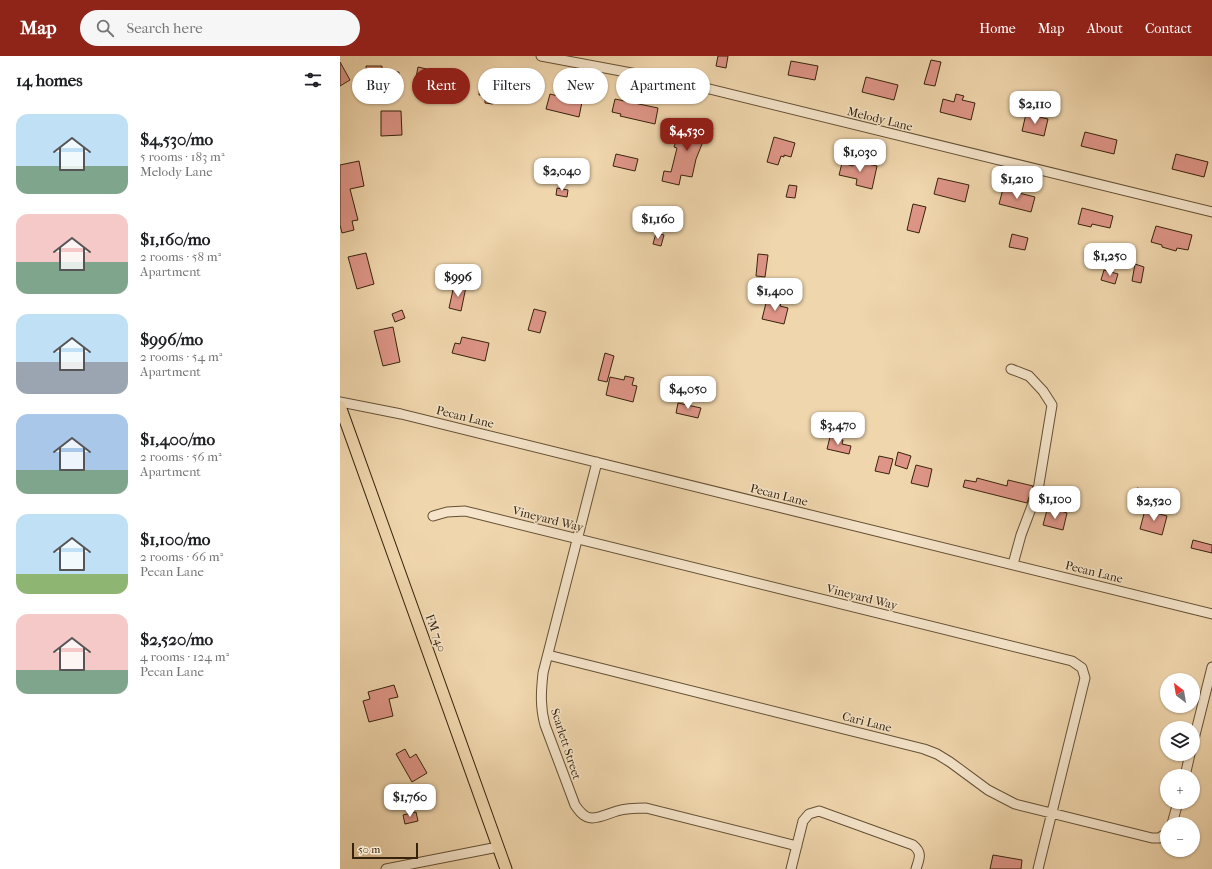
<!DOCTYPE html>
<html lang="en">
<head>
<meta charset="utf-8">
<style>
  :root { --surface:#fff; --page:#f6f6f6; --text:#202124; --muted:#757577; --accent:#8f2418 }
  body { margin:0; font-family:"IM FELL French Canon",serif; background:var(--page); color:var(--text); height:100vh; display:flex; flex-direction:column; font-size:15px; white-space:nowrap }
  * { box-sizing:border-box; margin:0 }
  p { font-size:13px; color:var(--muted) }
  .icon { flex:none; width:22px; height:22px; fill:none; stroke:currentColor; stroke-width:2; stroke-linecap:round; stroke-linejoin:round }
  .map { position:relative; flex:1; overflow:hidden }
  .details { display:flex; flex-direction:column; background:var(--surface); width:340px }
  .details>* { flex:none }
  .banner { position:absolute; left:12px; top:12px; width:380px; height:36px; display:flex; gap:8px }
  .needle { width:26px; rotate:329deg }
  .fabs { position:absolute; left:820px; top:617px; display:grid; gap:8px }
  .fabs a { display:grid; place-items:center; width:40px; height:40px; border-radius:50%; background:var(--surface); box-shadow:0 1px 3px #0004; font-size:20px }
  .scale { position:absolute; left:12px; bottom:10px; width:66px; box-sizing:border-box; padding-left:4px; border:2px solid #37230b; border-top:0; font-size:11px; line-height:14px; white-space:nowrap; color:#37230b; -webkit-text-stroke:3px #f5e4ca; paint-order:stroke }
  .price { position:absolute; translate:-50% -34px; padding:0 9px; border-radius:8px; background:#fff; color:#222; font-size:13px; line-height:26px; filter:drop-shadow(0 1px 2px #0008) }
  .price::after { content:''; position:absolute; left:50%; top:24px; width:12px; height:9px; margin-left:-6px; background:inherit; clip-path:polygon(0 0,100% 0,50% 100%) }
  .price.active { background:var(--accent); color:#fff }
  ul { padding:0; list-style:none }
  li { display:flex; align-items:center; gap:12px; height:100px; padding:0 16px }
  li span { display:grid; place-items:center; flex:none; width:112px; height:80px; border-radius:12px; color:#555 }
  li>.icon { margin-inline-start:auto }
  span .icon { width:48px; height:48px; fill:#fffc; stroke-width:1 }
  li b { font-size:17px }
  h2 { display:flex; justify-content:space-between; align-items:center; height:48px; padding:0 16px; font-size:17px }
  .chip { padding:0 14px; border-radius:18px; background:var(--surface); box-shadow:0 1px 3px #0004; font-size:14px; line-height:36px }
  .chip.active { background:var(--accent); color:#fff }
  header { display:flex; align-items:center; gap:24px; box-sizing:border-box; height:56px; padding:0 20px; background:var(--accent); color:#fff }
  header strong { font-size:19px }
  nav { display:flex; gap:22px; margin-inline-start:auto; font-size:14px }
  .search { width:280px; height:36px; background:var(--page); display:flex; align-items:center; gap:10px; box-sizing:border-box; padding:0 14px; border-radius:22px; color:var(--muted); font-size:15px }
  main { display:flex; flex:1; min-height:0 }
  .map>svg:first-child { display:block }
</style>
</head>
<body>
<header>
<strong>Map</strong>
<div class="search"><svg class="icon" aria-label="search" viewBox="0 0 24 24"><circle cx="10" cy="10" r="6"/><path d="M15 15l6 6"/></svg>Search here</div>
<nav><a>Home</a><a>Map</a><a>About</a><a>Contact</a></nav>
</header>
<main>
<section class="details">
<h2>14 homes<svg class="icon" aria-label="filters" viewBox="0 0 24 24"><path d="M4 7h16M4 17h16"/><circle cx="9" cy="7" r="2"/><circle cx="15" cy="17" r="2"/></svg></h2>
<ul>
<li><span style="background:linear-gradient(#bfe0f5 65%,#7fa58c 0)"><svg class="icon" aria-label="home" viewBox="0 0 24 24"><path d="M3 11l9-7 9 7M6 9v11h12V9"/></svg></span><div><b>$4,530/mo</b><p>5 rooms · 183 m²</p><p>Melody Lane</p></div></li>
<li><span style="background:linear-gradient(#f6c9c9 60%,#7fa58c 0)"><svg class="icon" aria-label="home" viewBox="0 0 24 24"><path d="M3 11l9-7 9 7M6 9v11h12V9"/></svg></span><div><b>$1,160/mo</b><p>2 rooms · 58 m²</p><p>Apartment</p></div></li>
<li><span style="background:linear-gradient(#bfe0f5 60%,#9aa5b1 0)"><svg class="icon" aria-label="home" viewBox="0 0 24 24"><path d="M3 11l9-7 9 7M6 9v11h12V9"/></svg></span><div><b>$996/mo</b><p>2 rooms · 54 m²</p><p>Apartment</p></div></li>
<li><span style="background:linear-gradient(#a9c7e8 70%,#7fa58c 0)"><svg class="icon" aria-label="home" viewBox="0 0 24 24"><path d="M3 11l9-7 9 7M6 9v11h12V9"/></svg></span><div><b>$1,400/mo</b><p>2 rooms · 56 m²</p><p>Apartment</p></div></li>
<li><span style="background:linear-gradient(#bfe0f5 75%,#8fb573 0)"><svg class="icon" aria-label="home" viewBox="0 0 24 24"><path d="M3 11l9-7 9 7M6 9v11h12V9"/></svg></span><div><b>$1,100/mo</b><p>2 rooms · 66 m²</p><p>Pecan Lane</p></div></li>
<li><span style="background:linear-gradient(#f6c9c9 70%,#7fa58c 0)"><svg class="icon" aria-label="home" viewBox="0 0 24 24"><path d="M3 11l9-7 9 7M6 9v11h12V9"/></svg></span><div><b>$2,520/mo</b><p>4 rooms · 124 m²</p><p>Pecan Lane</p></div></li>
</ul>
</section>
<div class="map">
<svg width="872" height="813" viewBox="0 0 872 813">
  <rect width="100%" height="100%" fill="#f0d6ad"/>
  <filter id="stains"><feTurbulence type="fractalNoise" baseFrequency=".005" numOctaves="4"/><feColorMatrix values="0 0 0 0 .2 0 0 0 0 .09 0 0 0 0 .02 0 0 0 .5 -.17"/></filter>
  <radialGradient id="worn" r=".72"><stop offset=".6" stop-color="#630" stop-opacity="0"/><stop offset="1" stop-color="#630" stop-opacity=".3"/></radialGradient>
  <path fill="#de9587" stroke="#37230b" d="M378 0H388L386 12 376 10Z
    M591 4 601 6 595 30 584 28Z
    M451 5 478 10 475 24 448 19Z
    M0 6 10 24 0 30Z
    M26 10H42V16H59V28L27 29Z
    M78 11 108 18 104 33 75 27Z
    M526 21 558 29 554 44 522 36Z
    M140 26 173 28 172 44 153 43V48L145 47V39H139Z
    M108 33 117 35 114 47 105 45Z
    M210 38 242 46 239 61 206 53Z
    M616 38 624 40 622 44 635 47 631 64 600 56 603 43 614 46Z
    M275 43 318 52 315 68 280 60 281 58 272 56Z
    M41 55H61L62 79 41 80Z
    M686 58 708 63 704 80 682 75Z
    M350 65 373 72 368 85 364 83 356 103 352 121 341 119 339 129 322 125 324 115 331 116 337 92 334 91 338 80 344 82Z
    M745 76 777 84 774 98 741 90Z
    M434 81 455 87 451 101 444 99V101L441 100 438 109 427 106Z
    M276 98 298 103 295 115 273 110Z
    M836 98 868 106 864 121 832 113Z
    M19 105 24 130 10 133 18 164 12 165 14 174 2 177 0 169V109Z
    M515 105 537 110 532 133 516 129 517 123 499 119 502 107 513 110Z
    M598 122 629 129 625 146 594 138Z
    M449 129 457 130 455 142 446 141Z
    M217 132 228 134 227 141 216 139Z
    M663 133 695 141 691 156 659 148Z
    M573 148 586 151 579 177 567 174Z
    M742 152 773 160 770 172 752 168 751 171 738 168Z
    M816 170 852 179 848 194 837 192 836 195 822 191V189L811 186Z
    M316 177 324 179 321 190 313 188Z
    M672 178 688 182 685 194 669 191Z
    M26 197 34 228 17 233 8 201Z
    M418 198 428 199 425 221 416 220Z
    M795 208 804 211 801 227 792 225Z
    M764 214 778 218 775 228 761 224Z
    M114 229 126 231 121 255 109 252Z
    M427 243 441 247 440 250 448 252 444 268 422 263Z
    M194 253 206 256 200 277 188 274Z
    M62 254 65 262 55 266 52 258Z
    M53 271 60 306 43 310 34 275Z
    M122 281 149 287 145 305 112 297 115 287 120 288Z
    M265 297 274 300 267 326 258 324Z
    M285 320 294 322 292 329 297 330 293 346 266 339 270 321 284 324Z
    M338 347 361 352 358 362 336 357Z
    M490 381 503 384 502 388 511 390 509 398 487 393Z
    M558 396 571 400 567 413 555 409Z
    M539 400 553 403 549 418 535 415Z
    M576 409 592 413 588 431 571 427Z
    M637 422 667 430 668 424 693 430 687 447 623 431 625 424 636 426Z
    M797 432 806 434 803 444 795 442Z
    M707 454 717 457 718 454 727 457 723 474 703 469Z
    M805 454 827 460 822 479 800 473Z
    M853 484 872 489V497L851 492Z
    M54 629 58 641 49 643 53 660 29 666 23 645 30 643 28 636Z
    M65 693 70 702 76 698 87 717 72 726 56 698Z
    M76 756 78 765 65 768 63 759Z
    M653 799 682 804 681 813H650Z"/>
  <g fill="none" stroke-linecap="round" stroke-linejoin="round">
    <g stroke="#655034" stroke-width="11">
      <path id="minor" d="M201 0 345 27 872 156
        M671 313 689 320 703 335 712 349 698 434 681 479 673 508
        M0 346 61 358 872 558
        M257 406 203 617C201 636 200 651 205 669L235 749C239 755 244 762 252 762 260 762 270 757 277 755 287 752 296 752 306 752L457 790
        M93 460 107 456 125 455 732 605 742 612 745 622 698 813
        M208 599 584 693 597 698 610 706 648 734 675 748 812 782H819L827 777
        M853 687 872 611
        M845 720 850 698
        M832 768 838 746
        M46 813 158 791
        M451 813 463 765 469 758 479 755 573 789C583 797 579 803 576 813"/>
    </g>
    <g stroke="#37230b" stroke-width="13">
      <path id="major" d="M0 350 166 813"/>
    </g>
    <use href="#minor" stroke="#f5e4ca" stroke-width="9"/>
    <use href="#major" stroke="#f0d6ad" stroke-width="11"/>
  </g>
  <g text-anchor="middle" dominant-baseline="central" stroke-width="3" stroke-linejoin="round" paint-order="stroke">
    <g font-size="12" fill="#37230b" stroke="#f5e4ca">
      <text transform="translate(540 63) rotate(14)">Melody Lane</text>
      <text transform="translate(125 361) rotate(14)">Pecan Lane</text>
      <text transform="translate(439 439) rotate(14)">Pecan Lane</text>
      <text transform="translate(208 463) rotate(14)">Vineyard Way</text>
      <text transform="translate(754 516) rotate(14)">Pecan Lane</text>
      <text transform="translate(522 541) rotate(14)">Vineyard Way</text>
      <text transform="translate(96 577) rotate(70)">FM 740</text>
      <text transform="translate(527 666) rotate(14)">Cari Lane</text>
      <text transform="translate(226 688) rotate(72)">Scarlett Street</text>
    </g>
  </g>
  <rect width="100%" height="100%" filter="url(#stains)"/>
  <rect width="100%" height="100%" fill="url(#worn)"/>
</svg>
<div class="fabs">
<a><svg class="needle" viewBox="-14 -14 28 28"><path d="M0-13l5 13h-10z" fill="#e53935"/><path d="M0 13l5-13h-10z" fill="#757577"/></svg></a>
<a><svg class="icon" aria-label="layers" viewBox="0 0 24 24"><path d="M12 4l9 5-9 5-9-5zM3 14l9 5 9-5"/></svg></a>
<a>+</a>
<a>−</a>
</div>
<div class="scale">50 m</div>
<b class="price" style="left:695px;top:69px">$2,110</b>
<b class="price active" style="left:347px;top:96px">$4,530</b>
<b class="price" style="left:520px;top:117px">$1,030</b>
<b class="price" style="left:222px;top:136px">$2,040</b>
<b class="price" style="left:677px;top:144px">$1,210</b>
<b class="price" style="left:318px;top:184px">$1,160</b>
<b class="price" style="left:770px;top:221px">$1,250</b>
<b class="price" style="left:118px;top:242px">$996</b>
<b class="price" style="left:435px;top:256px">$1,400</b>
<b class="price" style="left:348px;top:354px">$4,050</b>
<b class="price" style="left:498px;top:390px">$3,470</b>
<b class="price" style="left:715px;top:464px">$1,100</b>
<b class="price" style="left:814px;top:466px">$2,520</b>
<b class="price" style="left:70px;top:762px">$1,760</b>
<div class="banner">
<a class="chip">Buy</a>
<a class="chip active">Rent</a>
<a class="chip">Filters</a>
<a class="chip">New</a>
<a class="chip">Apartment</a>
</div>
</div>
</main>
</body>
</html>
